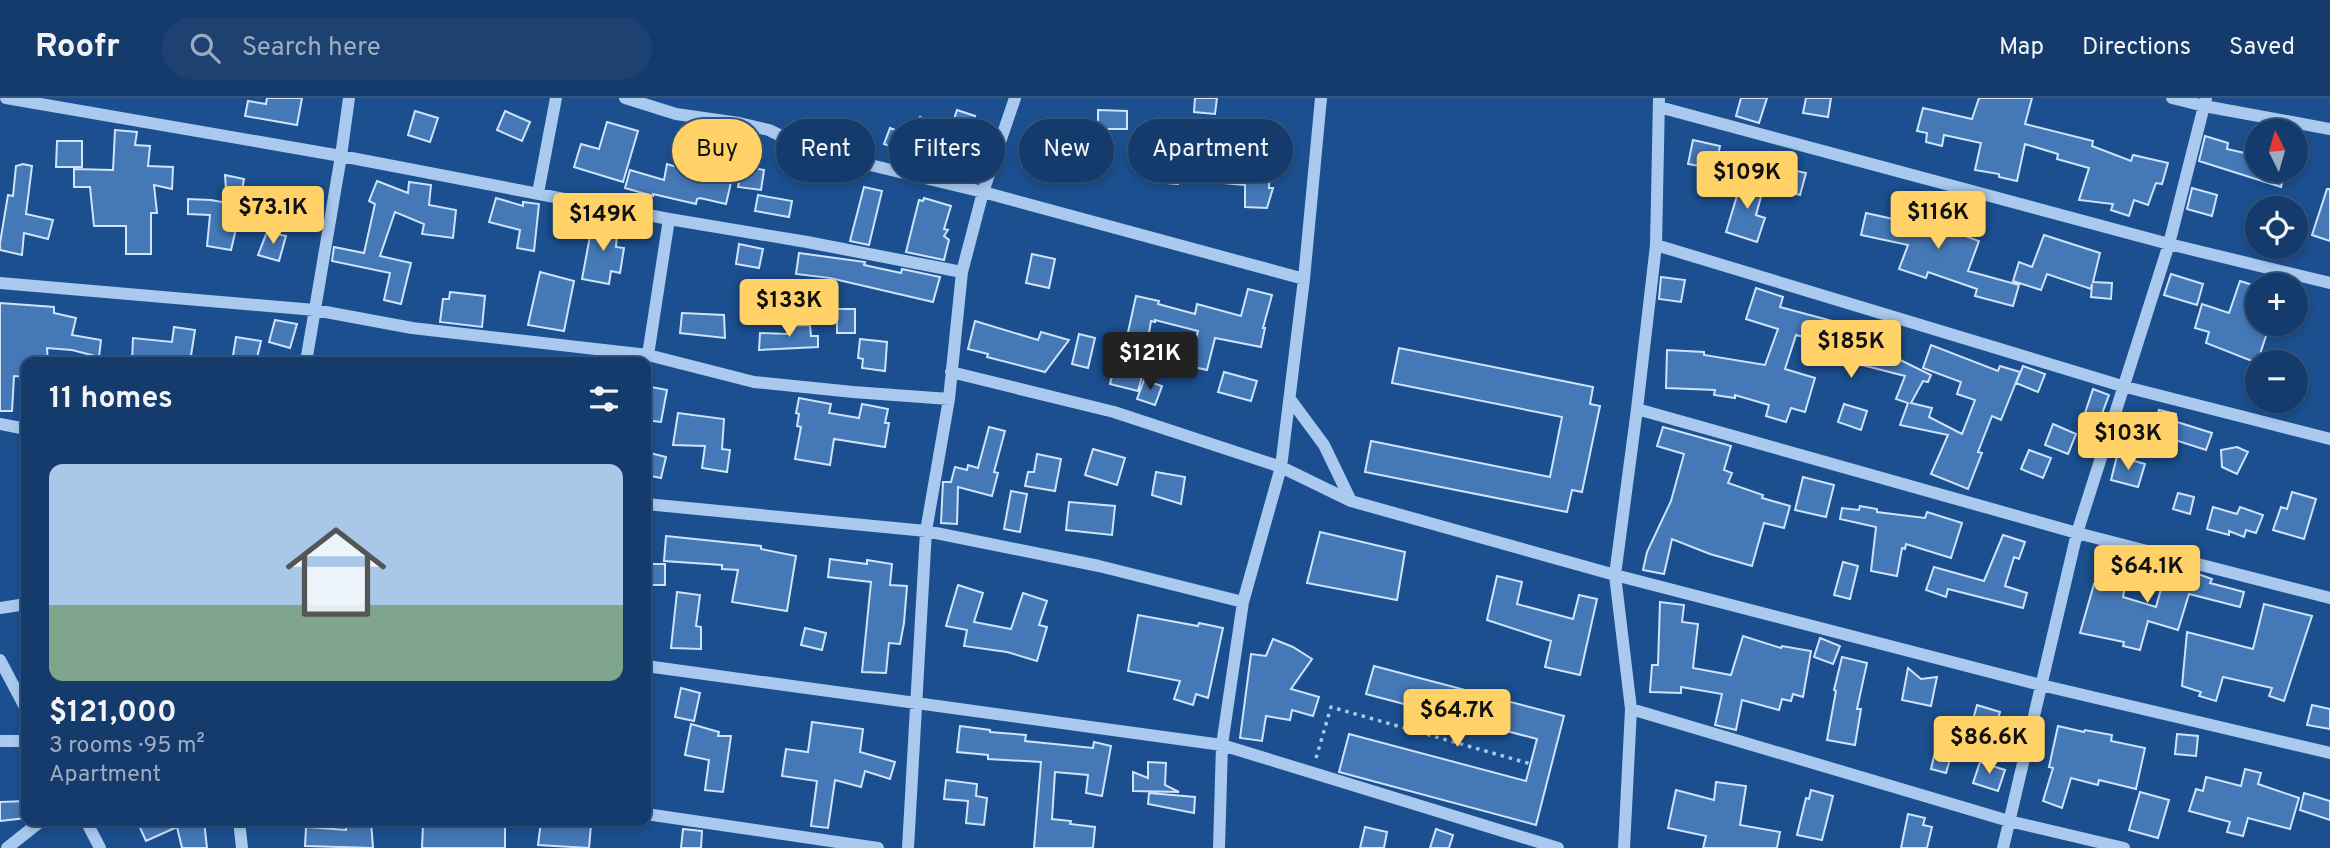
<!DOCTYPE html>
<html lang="en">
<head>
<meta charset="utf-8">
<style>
  :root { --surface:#143b6b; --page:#1d4271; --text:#f1f3f6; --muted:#9dadc1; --line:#33557e; --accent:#ffd166 }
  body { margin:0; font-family:Overpass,sans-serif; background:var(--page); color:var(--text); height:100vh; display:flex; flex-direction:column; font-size:26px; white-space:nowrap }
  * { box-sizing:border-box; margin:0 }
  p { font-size:23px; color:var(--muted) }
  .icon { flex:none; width:38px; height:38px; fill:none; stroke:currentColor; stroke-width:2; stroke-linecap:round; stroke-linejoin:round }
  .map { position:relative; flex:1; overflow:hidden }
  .sheet { position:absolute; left:21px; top:259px; width:630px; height:469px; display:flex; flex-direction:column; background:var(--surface); border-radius:14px; box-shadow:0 4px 10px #0003,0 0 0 2px var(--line) }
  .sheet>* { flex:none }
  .top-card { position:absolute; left:672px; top:21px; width:665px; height:63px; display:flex; gap:14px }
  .needle { width:46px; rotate:355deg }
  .controls { position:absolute; left:2245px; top:21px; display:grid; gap:14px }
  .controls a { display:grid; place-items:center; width:63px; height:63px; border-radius:50%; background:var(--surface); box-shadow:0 4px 10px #0003,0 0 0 2px var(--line); font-size:35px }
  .price { position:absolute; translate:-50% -60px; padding:0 16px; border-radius:7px; background:var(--accent); color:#111; font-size:23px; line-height:46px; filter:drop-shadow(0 2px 4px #0008) }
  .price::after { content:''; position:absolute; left:50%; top:42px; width:21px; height:16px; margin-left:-10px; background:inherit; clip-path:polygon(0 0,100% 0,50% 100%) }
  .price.active { background:#222; color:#fff }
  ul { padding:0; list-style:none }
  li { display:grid; align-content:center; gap:14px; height:371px; padding:0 28px }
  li+li { border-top:2px solid var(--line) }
  li span { display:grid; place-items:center; height:217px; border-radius:14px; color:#555 }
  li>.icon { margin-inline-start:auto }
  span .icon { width:126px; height:126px; fill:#fffc; stroke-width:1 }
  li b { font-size:30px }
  h2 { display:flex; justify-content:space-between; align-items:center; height:84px; padding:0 28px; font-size:30px }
  .tag { padding:0 24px; border-radius:32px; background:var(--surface); box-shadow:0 4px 10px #0003,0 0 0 2px var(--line); font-size:24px; line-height:63px }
  .tag.active { background:var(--accent); color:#111 }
  header { display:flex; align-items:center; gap:42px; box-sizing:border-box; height:98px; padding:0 35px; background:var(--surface); border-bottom:2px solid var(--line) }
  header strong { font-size:33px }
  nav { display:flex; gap:38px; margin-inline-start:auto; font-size:24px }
  .search { width:490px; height:63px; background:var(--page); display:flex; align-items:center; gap:18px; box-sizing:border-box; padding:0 24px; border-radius:38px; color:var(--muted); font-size:26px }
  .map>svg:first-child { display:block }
</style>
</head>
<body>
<header>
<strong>Roofr</strong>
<div class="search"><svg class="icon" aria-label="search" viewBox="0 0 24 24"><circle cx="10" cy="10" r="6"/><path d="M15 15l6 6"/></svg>Search here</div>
<nav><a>Map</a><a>Directions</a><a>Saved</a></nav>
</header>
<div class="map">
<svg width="2330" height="750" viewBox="0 0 2330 750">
  <rect width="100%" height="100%" fill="#1b4f8f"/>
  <path fill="#4478b7" stroke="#cfe3fa" stroke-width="2" d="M267 0H302L297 27 245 18 248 3 266 6Z
    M1195 0H1217L1215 16 1194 14Z
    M1741 0H1767L1759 25 1736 18Z
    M1806 0H1831L1828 19 1803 15Z
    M1979 0H2032L2025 26 2093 43 2092 48 2131 63 2133 57 2168 65 2162 86 2156 85 2148 107 2134 102 2129 118 2111 112 2113 106 2079 102 2089 70 2057 61 2058 56 2025 46 2017 83 1999 79V76L1975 72 1981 45 1944 37 1942 48 1926 44 1927 35 1917 33 1923 10 1972 21Z
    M957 12 975 18 971 33 952 27Z
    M1098 12 1127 13V31H1098Z
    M415 13 438 20 430 44 408 37Z
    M505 13 530 24 522 43 497 32Z
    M920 19 944 30 931 60 906 50Z
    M607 24 638 33 623 84 574 69 581 46 599 51Z
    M890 30 909 37 903 53 884 46Z
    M115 32 137 34 135 47 150 48 148 68 173 69 172 91 154 87 157 115H151V156H126V128H94L90 89H74V71L113 72Z
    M1045 37 1042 51 1070 52V78L1022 68 1025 54Z
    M2205 38 2228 45 2227 51 2258 58V72H2285L2281 89 2199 63Z
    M1693 42 1720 48 1715 71 1688 66Z
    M57 43H82V69H56Z
    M685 44 713 49 709 75 732 80 726 106 700 100 697 101 696 106 653 96V98L625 90 630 72 664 82 667 66 680 70Z
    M1171 58 1208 60 1207 67 1239 70V65L1270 66 1269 90H1273L1267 110 1245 109V87L1179 81 1178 86 1154 84 1155 64 1171 66Z
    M23 66 32 68 26 116 53 122 48 141 24 135 22 157 0 152V145L8 97 13 98 16 68Z
    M742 68 764 72 761 92 738 89Z
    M1783 70 1806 75 1800 97 1778 91Z
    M225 77 244 81 240 102 274 109 270 123 250 118H239L231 152 207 148 210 117 188 116V101L211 102 227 105Z
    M1743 78 1765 84 1756 117 1765 120 1757 144 1726 134Z
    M377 83 408 95 409 84 431 87 429 107 456 112 453 140 422 136 424 126 395 114 380 158 411 165 401 206 384 202 390 175 332 163 334 149 364 155 375 106 369 103Z
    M864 89 882 93 869 147 850 143Z
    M2192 90 2217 97 2212 118 2187 111Z
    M2327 91H2330V143L2312 137Z
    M758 97 792 103 789 119 755 113Z
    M496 100 523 108V104L539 106 534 153 517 150 520 132 489 124Z
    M924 100 951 108 944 131 948 132 944 138 949 142 944 162 906 154 919 102 923 103Z
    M1919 103 1946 112 1941 129 1979 143 1968 173 2019 187 2013 208 1975 198 1977 191 1928 174 1926 180 1899 171 1908 147 1861 137 1866 115 1911 125Z
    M593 122 618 124 616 149 624 150 620 175 611 173 609 186 582 181Z
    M267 134 286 138 279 163 258 157Z
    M2044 137 2100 155 2093 184 2112 185 2111 201 2091 199 2092 186 2091 191 2047 176 2041 192 2013 183 2019 164 2032 169Z
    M739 146 763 151 759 170 736 166Z
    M799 155 865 164 864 167 901 175 902 171 940 179 933 204 830 180 796 176Z
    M1032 156 1055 161 1049 190 1026 185Z
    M540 174 574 183 564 233 528 227Z
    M2171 176 2203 186 2197 207 2164 197Z
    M1661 179 1685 182 1681 204 1659 201Z
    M2240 183 2256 188 2248 210 2258 214V226H2270L2257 265 2206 245 2209 234 2195 230 2202 206 2229 215Z
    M1756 190 1783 199 1780 209 1858 230 1856 237 1899 248 1896 260 1931 277 1928 284 1923 283 1911 305 1932 310 1929 319 1962 336 1975 302 1957 296 1961 284 1923 270 1931 247 1998 273 2000 268 2020 274 2001 322 1992 318 1978 354 1982 355 1968 391 1931 376 1948 337 1900 327 1908 305 1896 301 1905 278 1854 265 1857 253 1796 237 1785 271 1815 280 1805 314 1791 310 1786 324 1766 318 1769 307 1735 297V300L1714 297 1715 292 1666 290 1667 252 1704 254V257L1765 267 1778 231 1746 221Z
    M1248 191 1272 197 1263 230H1265L1261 249 1215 240 1207 272 1189 268 1198 233 1155 222V224L1151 223 1144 264H1146L1138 293 1110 286 1115 265 1121 266 1136 198 1159 203 1158 206 1195 216 1197 206 1241 218Z
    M450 194 485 198 482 229 440 224 443 201H449Z
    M0 205 54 209V215L76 220 72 237 101 242 99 259 72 252 47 250 48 264H26V279L14 278 12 313H0Z
    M837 211H855V235H837Z
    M682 215 724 217 725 240 680 235Z
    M275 222 297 226 290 250 269 244Z
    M975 223 1038 242 1041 234 1069 242 1045 274 987 259 988 256 968 251Z
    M810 227 811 238H818V249L759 252 760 235 787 236V228Z
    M174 229 195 232 190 264H132L133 240 172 244Z
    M1079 236 1095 240 1088 270 1072 266Z
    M236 239 261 243 256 264H232Z
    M860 241 887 244 885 273 862 270 863 261 858 260Z
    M1399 250 1593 289 1590 306 1600 308 1582 394 1572 392 1567 414 1365 374 1371 343 1550 379 1562 319 1392 285Z
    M2023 268 2045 276 2038 294 2016 285Z
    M1224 274 1257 283 1251 303 1218 294Z
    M1144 282 1162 288 1155 307 1137 301Z
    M646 288 667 292 661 324 646 322Z
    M2093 291 2109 297 2097 329 2082 324Z
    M799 300 831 306 829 315 859 320 862 306 888 311 885 325H889L885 349 834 341 830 367 795 361 801 329 797 328 799 316 796 315Z
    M1844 306 1867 313 1861 332 1838 324Z
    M2159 312 2176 316 2174 323 2212 335 2206 352 2169 340 2165 354 2149 350Z
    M678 315 724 321 722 351 730 352 727 374 702 370 705 348 673 347Z
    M2053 326 2076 336 2068 356 2045 347Z
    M989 329 1005 333 994 374 998 375 992 398 958 389 957 426 941 425 943 384H951L955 369 967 372 968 367 978 370Z
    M1663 329 1731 348 1724 372 1732 375 1728 385 1763 397 1762 400 1790 408 1784 430 1764 425 1752 468 1710 456 1672 441 1664 476 1643 472 1647 454 1671 403 1684 356 1657 348Z
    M2237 349 2248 354 2237 376 2222 369 2221 352Z
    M1093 351 1125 360 1117 387 1085 377Z
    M2029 352 2051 360 2043 380 2021 371Z
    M646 354 666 359 661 380 646 377Z
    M1037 356 1061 361 1055 393 1025 388 1028 374H1034Z
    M2117 358 2145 366 2138 389 2111 382Z
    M1156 374 1185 379 1181 406 1152 397Z
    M1803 379 1834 387 1826 419 1795 412Z
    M1011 393 1027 396 1020 434 1004 431Z
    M2292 394 2316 401 2304 441 2273 432 2281 409 2287 411Z
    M2178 395 2194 399 2190 416 2173 411Z
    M1069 404 1115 408 1112 437 1066 432Z
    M1860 408 1877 411V414L1925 420 1927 414 1962 425 1951 460 1906 446 1905 451 1902 450 1897 478 1871 473 1876 429 1840 421 1842 410 1859 412Z
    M2213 409 2237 416 2240 409 2263 417 2256 435 2246 432 2244 439 2229 433V437L2207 431Z
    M1320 434 1405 454 1397 502 1307 485Z
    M2003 437 2025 444 2019 461 2014 459 2005 488 2027 495 2023 510 1948 491 1946 499 1926 492 1934 469 1984 483Z
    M666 438 761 448V451L796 458 787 513 732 504 738 472 722 471V467L664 463Z
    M830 461 867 466V462L892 466 890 487 907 488 904 525 900 546 889 545 886 575 862 574 871 484 828 479Z
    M1843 464 1858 468 1850 501 1834 497Z
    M2113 464 2129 467 2123 499 2156 509 2167 470 2197 479 2198 476 2212 481 2210 485 2244 494 2240 509 2189 496 2178 532 2148 523 2140 552 2123 548 2124 544 2080 535 2094 486 2108 490Z
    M646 466H665V487H646Z
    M1497 478 1522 484 1517 506 1573 521 1579 497 1597 501 1580 577 1545 569 1551 543 1487 522Z
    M958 487 983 495 974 524 1011 531 1023 495 1047 503 1039 527 1047 529 1037 563 1007 554 964 548 967 532 946 528Z
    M677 494 700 497 696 528 701 529V551L671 550Z
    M1660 504 1684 507 1682 524 1698 526 1693 570 1731 577 1743 538 1781 550 1782 548 1811 553 1803 599 1793 596 1791 603 1782 601 1779 612 1742 602 1736 632 1715 627 1722 596 1681 589V595L1650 594 1652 567H1658Z
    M2264 506 2312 518 2284 603 2269 598 2272 590 2223 579 2216 603 2199 598 2201 594 2182 588 2187 534 2253 551Z
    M1138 517 1198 528 1199 525 1223 530 1208 600 1196 596 1193 607 1174 601 1180 583 1128 573Z
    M805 530 826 535 822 552 801 547Z
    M1820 540 1840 548 1833 566 1814 559Z
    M1273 541 1293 549 1312 561 1291 591 1319 599 1313 618 1292 612 1290 622 1266 618 1262 643 1240 640 1251 556 1266 558Z
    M1842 559 1867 565 1857 611H1861L1855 647 1827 642 1836 593 1834 592Z
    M1374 568 1564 618 1536 727 1339 674 1349 636 1526 683 1537 641 1366 596Z
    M1908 570 1921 581 1937 579 1931 608 1902 602Z
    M681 590 700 595 694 623 675 619Z
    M1977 607 2000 614 1994 635 1971 629Z
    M2312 607 2330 611V631L2307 627Z
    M812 624 863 631 860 654 895 664 890 681 865 673 861 689 835 682 828 730 811 728 817 683 782 678 786 651 808 654Z
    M691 626 719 634 718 638H731L723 694 705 692 709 662 685 657Z
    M960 628 990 632V634L1026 637 1025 643 1093 650 1094 644 1111 648 1102 698 1086 695 1088 677 1055 674 1052 721 1071 723 1070 726 1095 729 1093 750H1034L1041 664 988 661V657L957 654Z
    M2058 628 2084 634 2085 632 2112 637 2111 643 2145 650 2136 691 2099 682 2098 687 2071 680 2062 710 2043 703 2053 670 2049 669Z
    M2177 636 2198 638 2196 658 2175 656Z
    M1936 650 1952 654 1946 675 1931 671Z
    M1148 664 1166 665 1165 687 1179 694 1133 693V674L1148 680Z
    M1980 664 2005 672 1998 693 1973 685Z
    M2245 671 2261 675 2258 686 2299 700 2290 731 2248 720 2243 738 2227 734 2230 724 2189 713 2196 691 2203 693 2206 679 2241 688Z
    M946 682 977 686 976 698 987 700 984 727 966 725 968 703 944 701Z
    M1716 684 1746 688 1740 727 1780 734 1777 750H1703L1706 738 1668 730 1676 692 1714 702Z
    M1811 692 1833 698 1822 742 1797 737 1806 700 1809 701Z
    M2140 694 2169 702 2158 740 2129 732Z
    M1149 695 1195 699 1194 715 1148 706Z
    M2304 695 2330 703V722L2300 712Z
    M26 703V720L0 723V704Z
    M1908 716 1925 720 1923 727 1932 729 1927 750H1901Z
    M137 723H204L207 750H182L177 729 146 743Z
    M345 723H371L373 750 305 748 306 729 346 732Z
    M476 723H505V750H422L423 726 476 729Z
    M541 723 591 727 589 750 538 747Z
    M1365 729 1387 734 1384 750H1360Z
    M683 731 702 733 701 750H681Z
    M1436 731 1453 737 1449 750H1430Z"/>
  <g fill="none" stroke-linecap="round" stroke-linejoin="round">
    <path stroke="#a9c9ee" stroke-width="3.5" stroke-dasharray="3.5 5" stroke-linecap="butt" d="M1316 660 1331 609 1531 666"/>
    <path stroke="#a9c9ee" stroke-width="12" d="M6 0 341 58 669 121 807 144 962 174
      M625 0 676 16 739 25 769 32 812 53 983 94 1304 181
      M2172 0 2204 8 2330 31
      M1659 9 2169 146 2330 185
      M538 95 556 0
      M1656 147 2122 288 2330 341
      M0 185 315 212 412 230 648 257 754 284 853 294 949 301
      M648 257 669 121
      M306 264 341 58 349 0
      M951 274 1114 314 1281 369 1351 403 1615 477 2041 587 2330 655
      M1290 301 1324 347 1351 403
      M1637 311 2077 435 2330 500
      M0 326 26 331
      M646 406 926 433 1099 468 1243 504
      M0 510 26 506
      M0 562 26 611
      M646 568 1222 647 1558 750
      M1631 611 2009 723 2124 750
      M0 643H26
      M646 716 878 750
      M86 723 100 750
      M239 723 242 750
      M7 750 41 723
      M908 750 926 433 949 301 962 174 983 94 1015 0
      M1219 750 1222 647 1243 504 1281 369 1304 181 1321 0
      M1624 750 1631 611 1615 477 1637 311 1656 147 1659 0
      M2003 750 2077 435 2169 146 2206 0"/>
  </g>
</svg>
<div class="controls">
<a><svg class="needle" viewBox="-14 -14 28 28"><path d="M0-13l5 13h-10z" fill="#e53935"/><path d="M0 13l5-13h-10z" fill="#9dadc1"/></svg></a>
<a><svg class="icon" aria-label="locate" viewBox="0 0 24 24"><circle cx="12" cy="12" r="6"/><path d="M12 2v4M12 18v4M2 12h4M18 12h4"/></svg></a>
<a>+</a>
<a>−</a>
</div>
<b class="price" style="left:1747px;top:113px">$109K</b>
<b class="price" style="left:273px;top:148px">$73.1K</b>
<b class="price" style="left:1938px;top:153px">$116K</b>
<b class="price" style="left:603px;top:155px">$149K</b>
<b class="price" style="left:789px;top:241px">$133K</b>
<b class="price" style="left:1851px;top:282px">$185K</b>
<b class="price active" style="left:1150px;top:294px">$121K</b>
<b class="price" style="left:2128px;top:374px">$103K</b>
<b class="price" style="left:2147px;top:507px">$64.1K</b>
<b class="price" style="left:1457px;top:651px">$64.7K</b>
<b class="price" style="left:1989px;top:678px">$86.6K</b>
<div class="top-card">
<a class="tag active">Buy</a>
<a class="tag">Rent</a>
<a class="tag">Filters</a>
<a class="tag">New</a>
<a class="tag">Apartment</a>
</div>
<section class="sheet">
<h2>11 homes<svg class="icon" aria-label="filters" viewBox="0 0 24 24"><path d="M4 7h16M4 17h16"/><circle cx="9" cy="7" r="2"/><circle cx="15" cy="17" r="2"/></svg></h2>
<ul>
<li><span style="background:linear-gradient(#a9c7e8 65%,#7fa58c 0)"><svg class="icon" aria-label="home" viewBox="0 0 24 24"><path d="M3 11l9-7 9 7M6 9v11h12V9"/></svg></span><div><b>$121,000</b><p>3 rooms · 95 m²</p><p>Apartment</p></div></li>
</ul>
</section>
</div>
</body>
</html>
